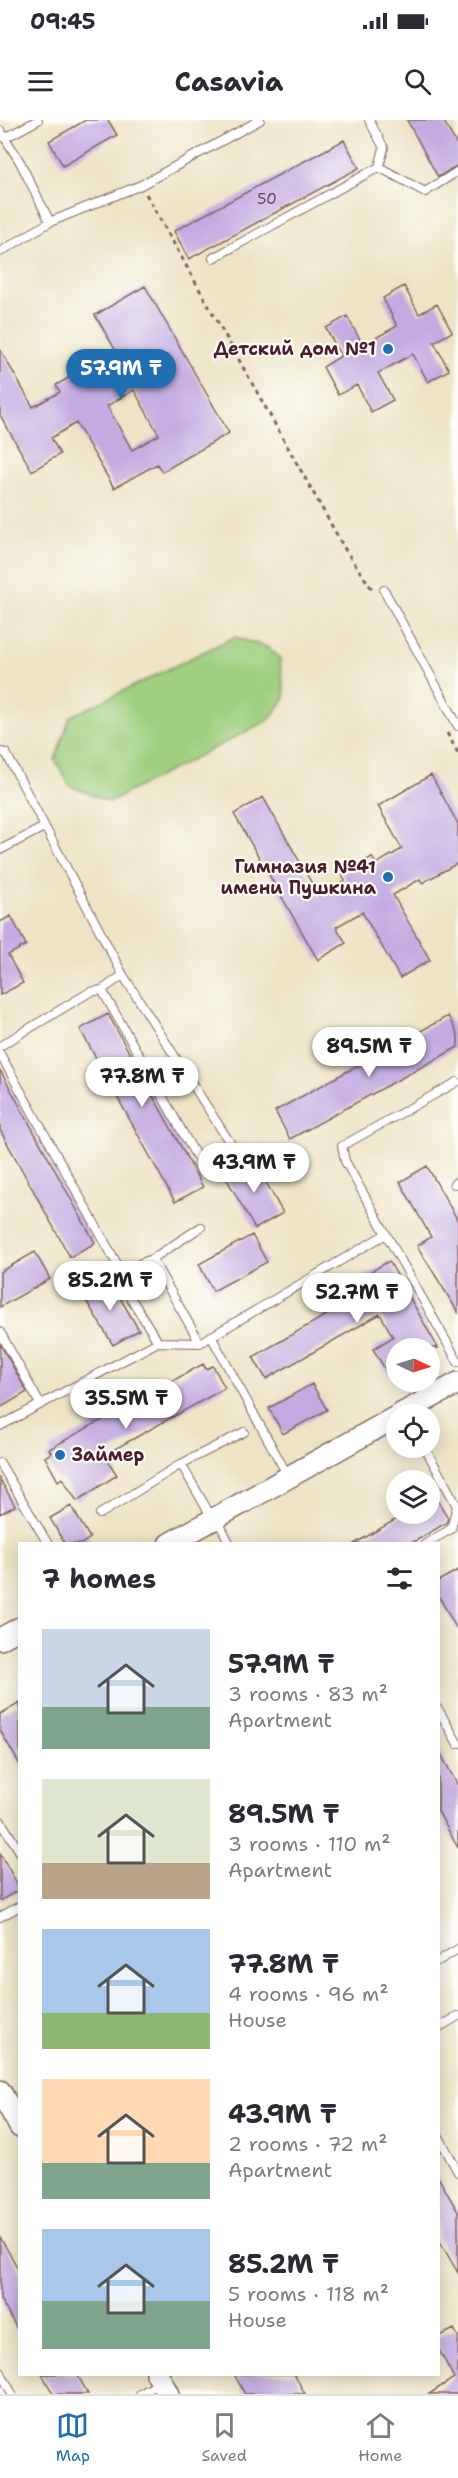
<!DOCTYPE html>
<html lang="en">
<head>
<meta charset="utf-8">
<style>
  :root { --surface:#fff; --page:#f7f7f7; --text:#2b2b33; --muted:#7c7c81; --line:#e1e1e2; --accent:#1f6fb2 }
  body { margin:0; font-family:"Shantell Sans",sans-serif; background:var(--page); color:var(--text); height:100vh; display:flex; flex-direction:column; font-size:22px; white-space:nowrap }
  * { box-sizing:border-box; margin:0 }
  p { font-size:20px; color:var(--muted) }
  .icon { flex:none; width:33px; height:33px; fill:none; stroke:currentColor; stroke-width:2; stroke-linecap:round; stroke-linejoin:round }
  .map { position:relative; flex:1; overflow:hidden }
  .details { position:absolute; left:18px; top:1422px; width:422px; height:834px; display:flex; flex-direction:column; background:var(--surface); border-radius:0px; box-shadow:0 3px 15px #0003 }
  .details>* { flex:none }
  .needle { width:39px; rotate:94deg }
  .controls { position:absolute; left:386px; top:1218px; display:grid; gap:12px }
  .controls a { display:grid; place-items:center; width:54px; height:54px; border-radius:50%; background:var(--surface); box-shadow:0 3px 15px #0003; font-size:30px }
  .price { position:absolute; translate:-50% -51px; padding:0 14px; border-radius:21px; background:#fff; color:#222; font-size:20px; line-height:39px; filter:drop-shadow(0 2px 3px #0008) }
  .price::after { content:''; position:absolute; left:50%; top:36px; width:18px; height:14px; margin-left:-9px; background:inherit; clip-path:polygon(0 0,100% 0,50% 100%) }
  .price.on { background:var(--accent); color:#fff }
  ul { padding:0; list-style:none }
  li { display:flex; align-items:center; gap:18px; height:150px; padding:0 24px }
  li span { display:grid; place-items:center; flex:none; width:168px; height:120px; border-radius:0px; color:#555 }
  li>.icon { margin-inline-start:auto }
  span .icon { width:72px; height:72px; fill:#fffc; stroke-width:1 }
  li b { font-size:26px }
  h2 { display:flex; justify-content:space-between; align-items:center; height:72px; padding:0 24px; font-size:26px }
  .status { display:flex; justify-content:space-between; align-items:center; height:42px; padding:0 30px; background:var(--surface); direction:ltr }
  .status svg { height:16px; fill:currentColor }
  header { display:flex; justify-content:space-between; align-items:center; height:78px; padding:0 24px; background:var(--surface); font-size:27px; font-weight:700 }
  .tab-bar { display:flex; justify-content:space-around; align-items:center; height:84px; border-top:2px solid var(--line); background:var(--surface); font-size:16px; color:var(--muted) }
  .tab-bar a { display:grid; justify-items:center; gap:3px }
  .tab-bar .on { color:var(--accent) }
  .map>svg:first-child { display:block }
</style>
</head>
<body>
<div class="status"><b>09:45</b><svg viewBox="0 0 49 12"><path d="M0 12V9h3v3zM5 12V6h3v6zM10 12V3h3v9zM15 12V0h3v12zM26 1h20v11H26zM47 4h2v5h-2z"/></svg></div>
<header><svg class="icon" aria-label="menu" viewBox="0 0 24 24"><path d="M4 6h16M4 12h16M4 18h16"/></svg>Casavia<svg class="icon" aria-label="search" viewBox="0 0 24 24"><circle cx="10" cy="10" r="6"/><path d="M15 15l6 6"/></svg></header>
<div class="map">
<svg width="458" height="2274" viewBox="0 0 458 2274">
  <rect width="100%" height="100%" fill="#fdfcf7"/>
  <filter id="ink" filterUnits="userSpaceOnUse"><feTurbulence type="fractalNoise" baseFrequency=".0167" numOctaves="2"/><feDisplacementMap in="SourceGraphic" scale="12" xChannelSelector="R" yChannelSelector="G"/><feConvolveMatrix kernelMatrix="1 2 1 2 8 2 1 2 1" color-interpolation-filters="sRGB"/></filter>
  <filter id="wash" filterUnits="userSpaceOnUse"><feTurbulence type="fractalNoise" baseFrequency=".008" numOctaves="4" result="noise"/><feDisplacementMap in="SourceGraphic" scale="24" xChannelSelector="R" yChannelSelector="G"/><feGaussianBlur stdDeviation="1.35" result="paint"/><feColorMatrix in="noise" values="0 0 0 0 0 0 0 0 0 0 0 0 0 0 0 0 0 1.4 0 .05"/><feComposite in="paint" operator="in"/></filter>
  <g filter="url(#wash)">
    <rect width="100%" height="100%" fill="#ede4c5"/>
    <path fill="#9ecf7e" stroke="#747754" stroke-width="1.5" d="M234 517 267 527 279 537 285 578 269 600 109 682 70 666 55 640 70 597Z"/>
    <g id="blocks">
      <path fill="#c2abe1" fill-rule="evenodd" d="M86 0H108L117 15 63 46 49 21Z
        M407 0H443L458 27V45L438 57Z
        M344 20 359 48 189 139 174 111Z
        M145 166 229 313 162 352 157 344 114 368 76 303 51 318 60 334 32 351 0 295V229L33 287 60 272 56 265 86 248 90 255 120 238 95 195ZM134 270 159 315 132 330 107 286Z
        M404 166 419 194 437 184 452 212 434 222 449 250 428 262 413 234 378 253 393 280 371 292 357 265 338 275 323 247 341 236 326 208 347 196 363 225 397 206 383 178Z
        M431 655 458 704V743L422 763 420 759 393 775 430 840 400 858 362 792 336 807 346 823 318 840 234 694 263 677 319 776 345 761 342 754 372 737 376 744 402 729 378 686Z
        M11 796 26 825 8 835 23 863 0 875V802Z
        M108 894 203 1067 175 1082 80 909Z
        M448 896 458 915V927L290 1019 275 991Z
        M0 950 95 1123 70 1137 0 1010Z
        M253 1039 283 1093 255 1109 225 1056Z
        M427 1046 458 1101V1192L417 1126 431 1117 400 1062Z
        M252 1115 267 1142 213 1171 199 1144Z
        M35 1132 50 1159 0 1187V1152Z
        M389 1141 438 1228H396V1249L388 1254 373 1229 393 1217 380 1194 266 1259 253 1237 361 1175 353 1162Z
        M108 1158 139 1210 113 1225 82 1174Z
        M0 1224 27 1272 0 1288Z
        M203 1244 206 1249 213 1246 225 1268 104 1335 117 1355 77 1381 62 1358 58 1361 45 1337 51 1333 49 1329Z
        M312 1264 327 1290 283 1314 269 1288Z
        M0 1359 15 1386 0 1394Z
        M429 1366 448 1398 446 1403 410 1424H354L405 1394H429Z
        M71 1386 90 1418 81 1424H65L50 1398Z
        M458 1450V1511L438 1475V1461Z
        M20 1583V1645L0 1610V1594Z
        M438 1629 458 1666V1728L438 1691Z
        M0 1733 20 1769 0 1781Z
        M438 2057 458 2092V2153L438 2118Z
        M0 2117 20 2152V2214L0 2179Z
        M454 2209 458 2216V2274H429L454 2258 438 2228V2217Z
        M42 2254H77L88 2274H53Z
        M234 2254H294L305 2274H245Z"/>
    </g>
  </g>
  <g filter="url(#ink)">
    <use href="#blocks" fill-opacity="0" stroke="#836461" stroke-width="1.5"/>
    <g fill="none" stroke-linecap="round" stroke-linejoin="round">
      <g stroke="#836461" stroke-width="10">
        <path id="lane" d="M0 10 20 42 50 102 141 65 260 0
          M5 18 38 0
          M379 47 425 72 458 51
          M0 132 50 102
          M213 138 379 47 384 28 369 0
          M384 470 458 606
          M0 632 6 633 123 855 237 1034
          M0 730 44 707
          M102 870 123 855
          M0 926 90 872 102 870 204 1050
          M0 934 121 1151 152 1139 201 1107
          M457 962 342 1026 345 1041 458 1242
          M454 1064 458 1061
          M152 1139 200 1223
          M119 1159 158 1222
          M0 1212 40 1284
          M211 1216 288 1356
          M0 1306 158 1222 200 1223 386 1114
          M425 1328 457 1386 451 1409 425 1424
          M0 1343 48 1424
          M100 1394 181 1344
          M212 1398 181 1344 244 1312
          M217 1399 230 1424
          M438 1589 458 1624
          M0 1700 20 1732
          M0 1797 20 1786
          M438 1841 458 1829
          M438 1908 458 1896
          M438 2015 458 2052
          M0 2251 12 2274
          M140 2274 160 2263"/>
      </g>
      <g stroke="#836461" stroke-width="24">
        <path id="secondary" d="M401 1294 458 1263
          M169 1424 396 1297
          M0 1519 20 1508
          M0 1971 20 2007
          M157 2254 168 2274"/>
      </g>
      <path stroke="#836461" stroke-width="3" stroke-dasharray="4.5 4.5" stroke-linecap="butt" d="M146 74 346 431 372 469
        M447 613 458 633"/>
      <use href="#lane" stroke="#fff" stroke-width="8"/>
      <use href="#secondary" stroke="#fff" stroke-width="21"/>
    </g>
  </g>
  <g fill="#1f6fb2" stroke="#fdfcf7" stroke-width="2">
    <circle cx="388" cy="229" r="6"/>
    <circle cx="388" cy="757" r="6"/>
    <circle cx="60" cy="1335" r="6"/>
  </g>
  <g text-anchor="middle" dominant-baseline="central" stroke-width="4.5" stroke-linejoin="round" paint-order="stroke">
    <g font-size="15" fill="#684258">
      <text x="267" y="79">50</text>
    </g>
    <g font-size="18" font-weight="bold" fill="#4a1f2b" stroke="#fdfcf7" text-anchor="end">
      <text x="376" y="229">Детский дом №1</text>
      <text x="376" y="747">Гимназия №41<tspan x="376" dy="21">имени Пушкина</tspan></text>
      <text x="72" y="1335" text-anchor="start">Займер</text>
    </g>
  </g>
</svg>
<div class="controls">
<a><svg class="needle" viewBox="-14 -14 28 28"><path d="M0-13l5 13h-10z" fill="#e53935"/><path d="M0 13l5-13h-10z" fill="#7c7c81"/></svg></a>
<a><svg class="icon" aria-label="locate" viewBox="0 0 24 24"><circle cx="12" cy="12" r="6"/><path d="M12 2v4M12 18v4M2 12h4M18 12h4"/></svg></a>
<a><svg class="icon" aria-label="layers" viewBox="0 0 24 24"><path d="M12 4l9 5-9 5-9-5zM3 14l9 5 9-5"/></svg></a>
</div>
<b class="price on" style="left:121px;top:280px">57.9M ₸</b>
<b class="price" style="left:369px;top:958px">89.5M ₸</b>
<b class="price" style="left:142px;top:988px">77.8M ₸</b>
<b class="price" style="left:254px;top:1074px">43.9M ₸</b>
<b class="price" style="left:110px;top:1192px">85.2M ₸</b>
<b class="price" style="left:357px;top:1204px">52.7M ₸</b>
<b class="price" style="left:126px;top:1310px">35.5M ₸</b>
<section class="details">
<h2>7 homes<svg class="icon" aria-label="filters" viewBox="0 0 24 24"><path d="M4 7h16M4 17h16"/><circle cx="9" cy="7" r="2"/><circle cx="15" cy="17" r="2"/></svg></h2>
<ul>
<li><span style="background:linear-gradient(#c9d6e8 65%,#7fa58c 0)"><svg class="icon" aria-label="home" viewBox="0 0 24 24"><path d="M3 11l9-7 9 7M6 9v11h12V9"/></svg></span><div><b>57.9M ₸</b><p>3 rooms · 83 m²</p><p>Apartment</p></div></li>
<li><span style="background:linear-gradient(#dfe7d0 70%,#b9a48a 0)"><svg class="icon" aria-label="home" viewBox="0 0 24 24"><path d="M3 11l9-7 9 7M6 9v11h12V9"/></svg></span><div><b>89.5M ₸</b><p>3 rooms · 110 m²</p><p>Apartment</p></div></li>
<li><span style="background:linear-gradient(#a9c7e8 70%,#8fb573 0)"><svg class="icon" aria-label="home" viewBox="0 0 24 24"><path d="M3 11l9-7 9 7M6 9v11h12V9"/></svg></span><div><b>77.8M ₸</b><p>4 rooms · 96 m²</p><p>House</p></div></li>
<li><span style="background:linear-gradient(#ffd9b3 70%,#7fa58c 0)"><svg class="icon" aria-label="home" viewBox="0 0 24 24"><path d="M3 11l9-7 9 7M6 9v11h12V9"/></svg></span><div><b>43.9M ₸</b><p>2 rooms · 72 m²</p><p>Apartment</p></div></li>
<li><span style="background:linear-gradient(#a9c7e8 60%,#7fa58c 0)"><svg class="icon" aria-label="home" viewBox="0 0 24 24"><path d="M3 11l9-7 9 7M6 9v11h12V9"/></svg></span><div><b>85.2M ₸</b><p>5 rooms · 118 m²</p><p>House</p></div></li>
</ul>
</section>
</div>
<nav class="tab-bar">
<a class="on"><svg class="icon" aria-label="map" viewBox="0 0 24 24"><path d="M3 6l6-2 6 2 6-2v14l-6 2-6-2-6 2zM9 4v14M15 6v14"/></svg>Map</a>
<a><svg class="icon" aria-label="saved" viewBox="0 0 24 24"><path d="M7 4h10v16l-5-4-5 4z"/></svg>Saved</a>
<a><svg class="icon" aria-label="home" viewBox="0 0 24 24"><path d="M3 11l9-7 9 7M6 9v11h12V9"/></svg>Home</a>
</nav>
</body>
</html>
